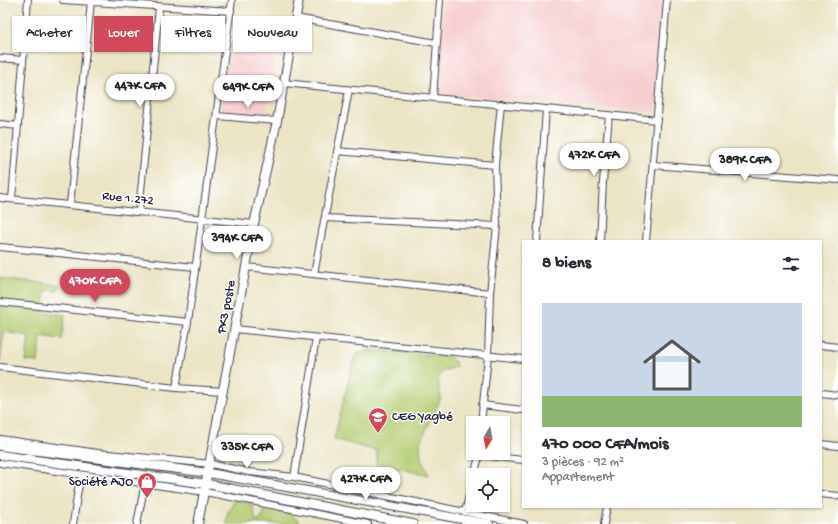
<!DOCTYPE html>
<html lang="fr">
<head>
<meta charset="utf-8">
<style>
  :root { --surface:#fff; --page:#f7f7f7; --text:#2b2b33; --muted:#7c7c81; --line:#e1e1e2; --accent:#d1495b }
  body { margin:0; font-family:"Gochi Hand",sans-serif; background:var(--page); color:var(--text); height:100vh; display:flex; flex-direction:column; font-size:15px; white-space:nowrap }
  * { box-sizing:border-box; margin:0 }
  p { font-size:13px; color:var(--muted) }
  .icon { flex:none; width:22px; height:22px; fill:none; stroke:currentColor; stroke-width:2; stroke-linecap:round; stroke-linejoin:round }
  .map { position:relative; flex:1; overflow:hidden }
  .drawer { position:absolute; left:522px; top:240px; width:300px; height:268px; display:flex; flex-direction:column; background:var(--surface); border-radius:0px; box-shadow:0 1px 3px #0004 }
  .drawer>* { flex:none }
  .top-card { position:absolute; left:12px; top:16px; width:380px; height:36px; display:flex; gap:8px }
  .needle { width:26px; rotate:190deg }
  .buttons { position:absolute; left:466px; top:416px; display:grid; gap:8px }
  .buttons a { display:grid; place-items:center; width:44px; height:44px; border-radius:0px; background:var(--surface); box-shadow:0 1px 3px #0004; font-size:20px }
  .price { position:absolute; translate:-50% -34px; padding:0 9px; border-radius:14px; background:#fff; color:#222; font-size:13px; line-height:26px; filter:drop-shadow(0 1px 2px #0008) }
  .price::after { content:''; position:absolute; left:50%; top:24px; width:12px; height:9px; margin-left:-6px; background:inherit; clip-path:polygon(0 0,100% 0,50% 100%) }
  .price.on { background:var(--accent); color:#fff }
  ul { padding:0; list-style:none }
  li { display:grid; align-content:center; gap:8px; height:212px; padding:0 20px }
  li+li { border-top:1px solid var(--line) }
  li span { display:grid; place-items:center; height:124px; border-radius:0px; color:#555 }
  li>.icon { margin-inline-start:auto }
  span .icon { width:72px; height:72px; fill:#fffc; stroke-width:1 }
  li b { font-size:17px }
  h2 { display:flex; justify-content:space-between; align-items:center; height:48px; padding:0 20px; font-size:17px }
  .tag { padding:0 14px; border-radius:0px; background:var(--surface); box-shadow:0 1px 3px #0004; font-size:14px; line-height:36px }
  .tag.on { background:var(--accent); color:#fff }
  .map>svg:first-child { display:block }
</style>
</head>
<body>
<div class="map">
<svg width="838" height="524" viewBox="0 0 838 524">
  <rect width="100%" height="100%" fill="#fff"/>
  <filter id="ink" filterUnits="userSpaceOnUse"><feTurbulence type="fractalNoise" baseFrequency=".025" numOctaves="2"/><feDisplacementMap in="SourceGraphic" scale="8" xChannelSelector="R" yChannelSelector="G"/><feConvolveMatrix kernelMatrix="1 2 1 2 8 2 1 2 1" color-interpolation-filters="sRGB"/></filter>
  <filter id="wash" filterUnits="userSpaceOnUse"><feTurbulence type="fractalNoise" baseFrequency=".012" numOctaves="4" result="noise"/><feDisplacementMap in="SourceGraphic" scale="16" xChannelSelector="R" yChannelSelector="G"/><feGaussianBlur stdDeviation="0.9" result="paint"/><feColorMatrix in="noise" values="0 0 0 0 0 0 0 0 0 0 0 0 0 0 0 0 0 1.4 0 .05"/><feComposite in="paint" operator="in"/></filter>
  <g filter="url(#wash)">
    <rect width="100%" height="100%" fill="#ebe4c5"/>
    <path fill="#f7cfd0" d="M443 0H665L656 113 436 94Z
      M231 42 276 49 265 118 220 112Z"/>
    <path fill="#b2cb70" stroke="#6a7656" d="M0 278 59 285 58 291 46 290 43 312 65 315 62 339 41 336 38 362 26 361 29 336 4 332 0 363Z
      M371 350 449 356 455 362 456 367 444 371 439 376 438 382 441 398 420 443 421 459 429 475 376 464 377 451 334 439 354 359 358 353Z
      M235 500 252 504 256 521 262 518 266 506 291 514 302 524H226L228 512Z"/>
  </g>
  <g filter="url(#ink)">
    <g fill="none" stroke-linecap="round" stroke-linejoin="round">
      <g stroke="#403f50" stroke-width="8">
        <path id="minor" d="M63 0 231 11
          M296 18 436 43
          M0 58 23 60
          M284 83 657 120
          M433 98 440 0
          M217 116 277 121
          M0 124 18 126
          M337 151 495 165
          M653 165 838 180
          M0 198 254 224
          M12 199 28 0
          M70 204 91 2
          M139 211 159 7
          M325 218 497 226
          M537 241 546 109
          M600 241 603 182 609 115
          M646 241 667 0
          M0 247 195 267
          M246 267 490 293
          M314 274 349 90
          M0 302 188 322
          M235 329 523 359
          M821 345 838 347
          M0 367 176 388 223 391
          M176 388 188 322 232 0
          M821 393 838 395
          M482 405 523 410
          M481 423 488 356 490 293 497 226 495 165 501 104
          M0 439 98 453 211 464 249 472 294 477 524 524
          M821 444 838 446
          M480 455 523 460
          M0 463 205 492 368 524
          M474 475 480 453
          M294 477 316 338
          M821 494 838 496
          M465 512 473 480
          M73 524 78 489 83 475
          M137 524 145 483
          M604 524 607 507"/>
      </g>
      <g stroke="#403f50" stroke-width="10">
        <path id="tertiary" d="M0 446 209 473 489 524
          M0 455 207 484 413 524
          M198 524 254 224 277 121 299 0"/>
      </g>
      <use href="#minor" stroke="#fff" stroke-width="6"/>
      <use href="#tertiary" stroke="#fff" stroke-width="8"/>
    </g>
  </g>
  <defs>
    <g id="university-pin" transform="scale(1)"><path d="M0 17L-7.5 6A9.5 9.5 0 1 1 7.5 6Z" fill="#d1495b" stroke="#fff"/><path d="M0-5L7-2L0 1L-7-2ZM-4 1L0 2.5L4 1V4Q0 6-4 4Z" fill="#fff"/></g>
    <g id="shop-pin" transform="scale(1)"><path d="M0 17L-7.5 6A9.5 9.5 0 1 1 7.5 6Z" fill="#d1495b" stroke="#fff"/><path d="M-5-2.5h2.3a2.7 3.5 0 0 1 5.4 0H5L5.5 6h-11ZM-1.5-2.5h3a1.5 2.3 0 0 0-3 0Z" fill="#fff"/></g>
  </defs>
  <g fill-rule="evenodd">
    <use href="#university-pin" x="378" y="417"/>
    <use href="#shop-pin" x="147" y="482"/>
  </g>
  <g text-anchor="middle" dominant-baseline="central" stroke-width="3" stroke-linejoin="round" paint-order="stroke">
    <g font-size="13" fill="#22223b" stroke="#fff">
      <text transform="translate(128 199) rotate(6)">Rue 1.272</text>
      <text transform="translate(227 307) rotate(-79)">PK3 poste</text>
    </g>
    <g font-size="13" fill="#22223b" stroke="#fff" text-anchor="start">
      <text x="392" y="417">CEG Yagbé</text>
      <text x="133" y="482" text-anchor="end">Société AJO</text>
    </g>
  </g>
</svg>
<div class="buttons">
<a><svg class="needle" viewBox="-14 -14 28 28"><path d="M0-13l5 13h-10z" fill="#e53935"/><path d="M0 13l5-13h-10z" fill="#7c7c81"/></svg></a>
<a><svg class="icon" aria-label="locate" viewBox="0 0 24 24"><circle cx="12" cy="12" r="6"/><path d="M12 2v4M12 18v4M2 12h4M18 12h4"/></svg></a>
</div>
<b class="price" style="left:140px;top:108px">447K CFA</b>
<b class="price" style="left:248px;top:109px">649K CFA</b>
<b class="price" style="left:594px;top:177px">472K CFA</b>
<b class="price" style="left:745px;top:182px">389K CFA</b>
<b class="price" style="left:237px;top:260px">394K CFA</b>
<b class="price on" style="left:95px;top:303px">470K CFA</b>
<b class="price" style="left:247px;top:469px">335K CFA</b>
<b class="price" style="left:366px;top:501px">427K CFA</b>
<div class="top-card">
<a class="tag">Acheter</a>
<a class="tag on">Louer</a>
<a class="tag">Filtres</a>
<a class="tag">Nouveau</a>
</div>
<section class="drawer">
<h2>8 biens<svg class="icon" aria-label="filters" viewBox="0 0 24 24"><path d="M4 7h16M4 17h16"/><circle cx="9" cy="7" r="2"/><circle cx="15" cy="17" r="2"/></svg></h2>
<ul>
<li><span style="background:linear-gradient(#c9d6e8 75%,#8fb573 0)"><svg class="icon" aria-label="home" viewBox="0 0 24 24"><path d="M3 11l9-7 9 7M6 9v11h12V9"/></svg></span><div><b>470 000 CFA/mois</b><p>3 pièces · 92 m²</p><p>Appartement</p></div></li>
</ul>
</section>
</div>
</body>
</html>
